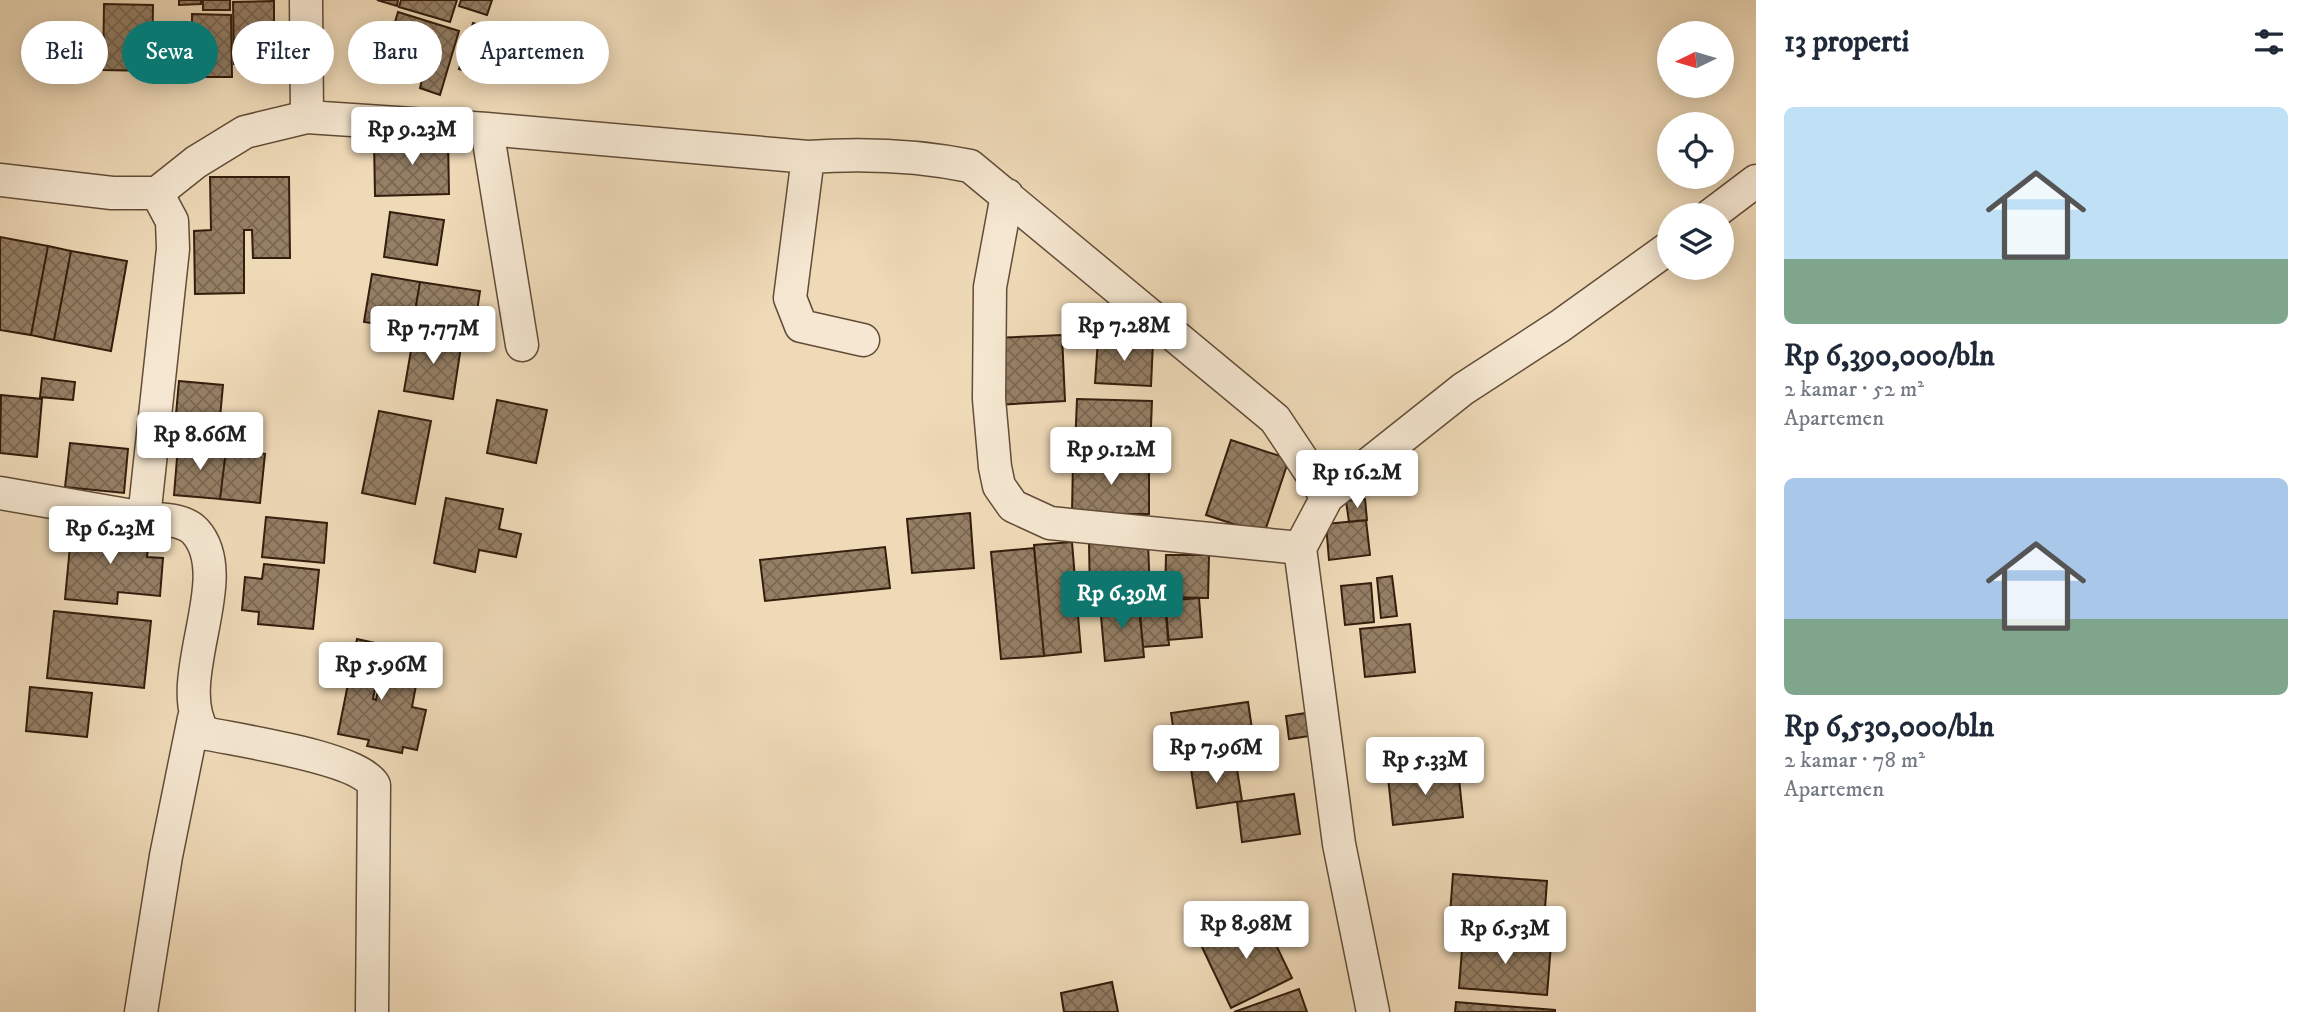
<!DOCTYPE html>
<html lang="id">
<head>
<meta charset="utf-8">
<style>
  :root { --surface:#fff; --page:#f6f6f7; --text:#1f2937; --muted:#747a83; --accent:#0f766e }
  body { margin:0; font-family:"IM FELL DW Pica",serif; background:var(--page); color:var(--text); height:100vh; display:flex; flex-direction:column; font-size:26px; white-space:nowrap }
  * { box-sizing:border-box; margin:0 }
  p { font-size:23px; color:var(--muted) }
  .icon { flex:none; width:38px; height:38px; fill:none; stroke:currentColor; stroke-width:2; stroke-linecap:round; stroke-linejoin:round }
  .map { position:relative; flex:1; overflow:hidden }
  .side { display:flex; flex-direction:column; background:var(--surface); width:560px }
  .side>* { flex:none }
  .hud { position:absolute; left:21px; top:21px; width:665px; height:63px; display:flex; gap:14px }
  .needle { width:46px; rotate:265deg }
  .buttons { position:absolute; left:1657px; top:21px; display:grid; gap:14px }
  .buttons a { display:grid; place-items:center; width:77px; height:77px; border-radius:50%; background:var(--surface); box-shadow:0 4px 18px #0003; font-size:35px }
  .price { position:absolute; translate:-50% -60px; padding:0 16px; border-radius:7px; background:#fff; color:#222; font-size:23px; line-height:46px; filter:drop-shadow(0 2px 4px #0008) }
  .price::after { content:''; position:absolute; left:50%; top:42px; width:21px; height:16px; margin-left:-10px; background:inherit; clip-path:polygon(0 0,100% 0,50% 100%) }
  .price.on { background:var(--accent); color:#fff }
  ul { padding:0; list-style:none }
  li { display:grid; align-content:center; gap:14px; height:371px; padding:0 28px }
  li span { display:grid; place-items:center; height:217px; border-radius:10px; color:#555 }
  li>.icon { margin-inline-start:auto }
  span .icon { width:126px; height:126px; fill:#fffc; stroke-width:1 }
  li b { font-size:30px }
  h2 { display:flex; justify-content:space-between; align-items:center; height:84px; padding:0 28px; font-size:30px }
  .tag { padding:0 24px; border-radius:32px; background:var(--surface); box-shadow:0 4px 18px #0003; font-size:24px; line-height:63px }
  .tag.on { background:var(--accent); color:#fff }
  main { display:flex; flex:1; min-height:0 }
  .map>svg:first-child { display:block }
</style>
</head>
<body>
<main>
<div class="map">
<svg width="1756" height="1012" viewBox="0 0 1756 1012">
  <defs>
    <pattern id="building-cross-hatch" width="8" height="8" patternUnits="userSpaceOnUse" patternTransform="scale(1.75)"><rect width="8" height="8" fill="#957f65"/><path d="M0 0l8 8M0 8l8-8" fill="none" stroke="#7a6752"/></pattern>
  </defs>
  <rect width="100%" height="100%" fill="#efdab8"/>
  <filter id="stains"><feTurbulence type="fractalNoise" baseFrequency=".00286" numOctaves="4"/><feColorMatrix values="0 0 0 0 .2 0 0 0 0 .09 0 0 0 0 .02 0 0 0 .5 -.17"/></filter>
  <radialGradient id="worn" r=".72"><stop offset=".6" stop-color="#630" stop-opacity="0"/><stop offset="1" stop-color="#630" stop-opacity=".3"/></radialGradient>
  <path fill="url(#building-cross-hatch)" stroke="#331d0c" stroke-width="2" d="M179 0H201V4L179 5Z
    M203 0H230V10H203Z
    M377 0H398L397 6Z
    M401 0H457L450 22 399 7Z
    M461 0H492L487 15 459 6Z
    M274 1V64H234L233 2Z
    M104 4 153 5 152 71 103 70Z
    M398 12 459 31 440 95 420 88 422 80 381 67Z
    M192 14 231 15 232 77H192Z
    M473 23 522 38 508 83 459 69Z
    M448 138 449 194 375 196 374 140Z
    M210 177H289L290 258H253L252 230H244V293L195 294 194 231 211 230Z
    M390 212 444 220 437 265 384 257Z
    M0 237 48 246 31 335 0 330Z
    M48 246 71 251 54 340 31 335Z
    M71 251 127 261 111 351 54 340Z
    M372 274 420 282 412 329 364 322Z
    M420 282 480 291 473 338 412 329Z
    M414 333 462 340 453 399 404 391Z
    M1062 335 1065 401 996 405 993 338Z
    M1098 339 1153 342 1151 386 1095 383Z
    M42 378 75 382 73 400 40 397Z
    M179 381 223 385 220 418 176 414Z
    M1 395 42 399 37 457 0 453Z
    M1077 399 1152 401 1150 451 1075 448Z
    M497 400 547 410 536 463 487 453Z
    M379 411 431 421 415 504 362 493Z
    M1231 440 1289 459 1264 534 1206 515Z
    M70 443 128 449 124 493 65 487Z
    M178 446 226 450 220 499 174 495Z
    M226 450 265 454 260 503 220 499Z
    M1073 460H1149V514H1072Z
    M446 498 503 509 499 529 521 534 516 557 479 550 475 572 434 563Z
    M1365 499 1367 520 1349 522 1346 501Z
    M970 513 974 568 912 573 907 519Z
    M266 517 327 523 324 563 262 557Z
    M1366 520 1370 555 1329 560 1326 524Z
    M72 525 125 530 124 539 149 541 147 557 163 558 160 596 118 592 117 604 65 599Z
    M1148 541 1150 596 1090 598 1089 542Z
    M1072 542 1081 652 1044 656 1034 545Z
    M885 547 890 588 765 601 760 560Z
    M1034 548 1044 656 1001 659 991 552Z
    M1166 555H1209L1208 598 1165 597Z
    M264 564 319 570 313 629 258 624 259 612 242 610 245 577 262 579Z
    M1392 576 1397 616 1381 618 1377 578Z
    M1371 583 1374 622 1345 625 1341 586Z
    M1165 597 1169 645 1143 647 1138 599Z
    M1199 598 1202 637 1168 640 1165 601Z
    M1139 602 1144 657 1105 661 1100 605Z
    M54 611 151 621 144 688 47 678Z
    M1410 624 1415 672 1365 677 1360 629Z
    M357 639 384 645 373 699 376 700 384 662 419 669 412 707 426 710 417 750 403 747 402 753 367 746 369 740 338 734Z
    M30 687 92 693 87 737 26 731Z
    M1248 702 1255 749 1178 760 1171 713Z
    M1319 711 1323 734 1289 739 1286 716Z
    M1236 763 1242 801 1197 808 1191 769Z
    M1458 769 1463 817 1393 825 1388 777Z
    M1294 794 1300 834 1242 842 1237 802Z
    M1453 874 1547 881 1543 936 1449 928Z
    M1261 914 1292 978 1231 1008 1200 943Z
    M1463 937 1551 944 1547 995 1459 988Z
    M1112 982 1118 1012H1064L1061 993Z
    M1299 989 1307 1012H1234Z
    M1456 1002 1555 1010V1012H1455Z"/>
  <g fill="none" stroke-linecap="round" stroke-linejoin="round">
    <g stroke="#624c37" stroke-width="35">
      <path id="minor" d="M306 0 307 117
        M487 129 522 345
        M808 157 790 298 801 326 863 340
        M0 180 112 193H157L196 162 245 132 307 117 487 129 808 157C864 153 916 155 970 166L1275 419 1327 497 1300 548 1339 844 1373 1012
        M157 193 172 221 173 249 144 518C160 520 182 518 195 531 238 578 169 680 204 733 241 741 357 757 374 785L372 1012
        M1007 195 990 287 989 399 995 467 999 486 1013 506 1050 523 1300 548
        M1711 215 1756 181
        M0 493 144 518
        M1327 497 1463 389 1560 326 1670 247
        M141 1012 166 856 194 718"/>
    </g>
    <use href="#minor" stroke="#f5e7d1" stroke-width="32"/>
  </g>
  <rect width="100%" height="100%" filter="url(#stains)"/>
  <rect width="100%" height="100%" fill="url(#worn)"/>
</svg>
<div class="buttons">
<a><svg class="needle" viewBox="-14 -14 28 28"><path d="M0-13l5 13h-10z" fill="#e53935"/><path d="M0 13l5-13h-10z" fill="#747a83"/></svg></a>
<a><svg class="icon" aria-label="locate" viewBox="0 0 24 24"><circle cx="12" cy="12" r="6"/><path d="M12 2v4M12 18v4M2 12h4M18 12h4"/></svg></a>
<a><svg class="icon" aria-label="layers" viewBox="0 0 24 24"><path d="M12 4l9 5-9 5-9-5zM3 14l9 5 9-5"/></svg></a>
</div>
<b class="price" style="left:412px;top:167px">Rp 9.23M</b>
<b class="price" style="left:1124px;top:363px">Rp 7.28M</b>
<b class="price" style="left:433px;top:366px">Rp 7.77M</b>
<b class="price" style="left:200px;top:472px">Rp 8.66M</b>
<b class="price" style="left:1111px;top:487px">Rp 9.12M</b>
<b class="price" style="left:1357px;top:510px">Rp 16.2M</b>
<b class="price" style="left:110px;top:566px">Rp 6.23M</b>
<b class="price on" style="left:1122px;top:631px">Rp 6.39M</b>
<b class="price" style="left:381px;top:702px">Rp 5.96M</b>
<b class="price" style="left:1216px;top:785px">Rp 7.96M</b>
<b class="price" style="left:1425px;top:797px">Rp 5.33M</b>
<b class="price" style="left:1246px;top:961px">Rp 8.98M</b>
<b class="price" style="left:1505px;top:966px">Rp 6.53M</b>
<div class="hud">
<a class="tag">Beli</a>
<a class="tag on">Sewa</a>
<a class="tag">Filter</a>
<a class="tag">Baru</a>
<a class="tag">Apartemen</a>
</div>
</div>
<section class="side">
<h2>13 properti<svg class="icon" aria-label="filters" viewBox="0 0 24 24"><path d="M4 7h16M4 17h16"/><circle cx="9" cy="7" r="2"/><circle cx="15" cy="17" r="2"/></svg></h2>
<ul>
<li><span style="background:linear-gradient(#bfe0f5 70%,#7fa58c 0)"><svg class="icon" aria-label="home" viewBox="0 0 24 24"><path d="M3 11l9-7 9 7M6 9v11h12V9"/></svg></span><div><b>Rp 6,390,000/bln</b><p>2 kamar · 52 m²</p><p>Apartemen</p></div></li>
<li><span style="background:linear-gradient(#a9c7e8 65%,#7fa58c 0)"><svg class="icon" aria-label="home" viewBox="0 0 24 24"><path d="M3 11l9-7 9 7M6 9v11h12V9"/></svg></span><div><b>Rp 6,530,000/bln</b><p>2 kamar · 78 m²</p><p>Apartemen</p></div></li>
</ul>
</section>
</main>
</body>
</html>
